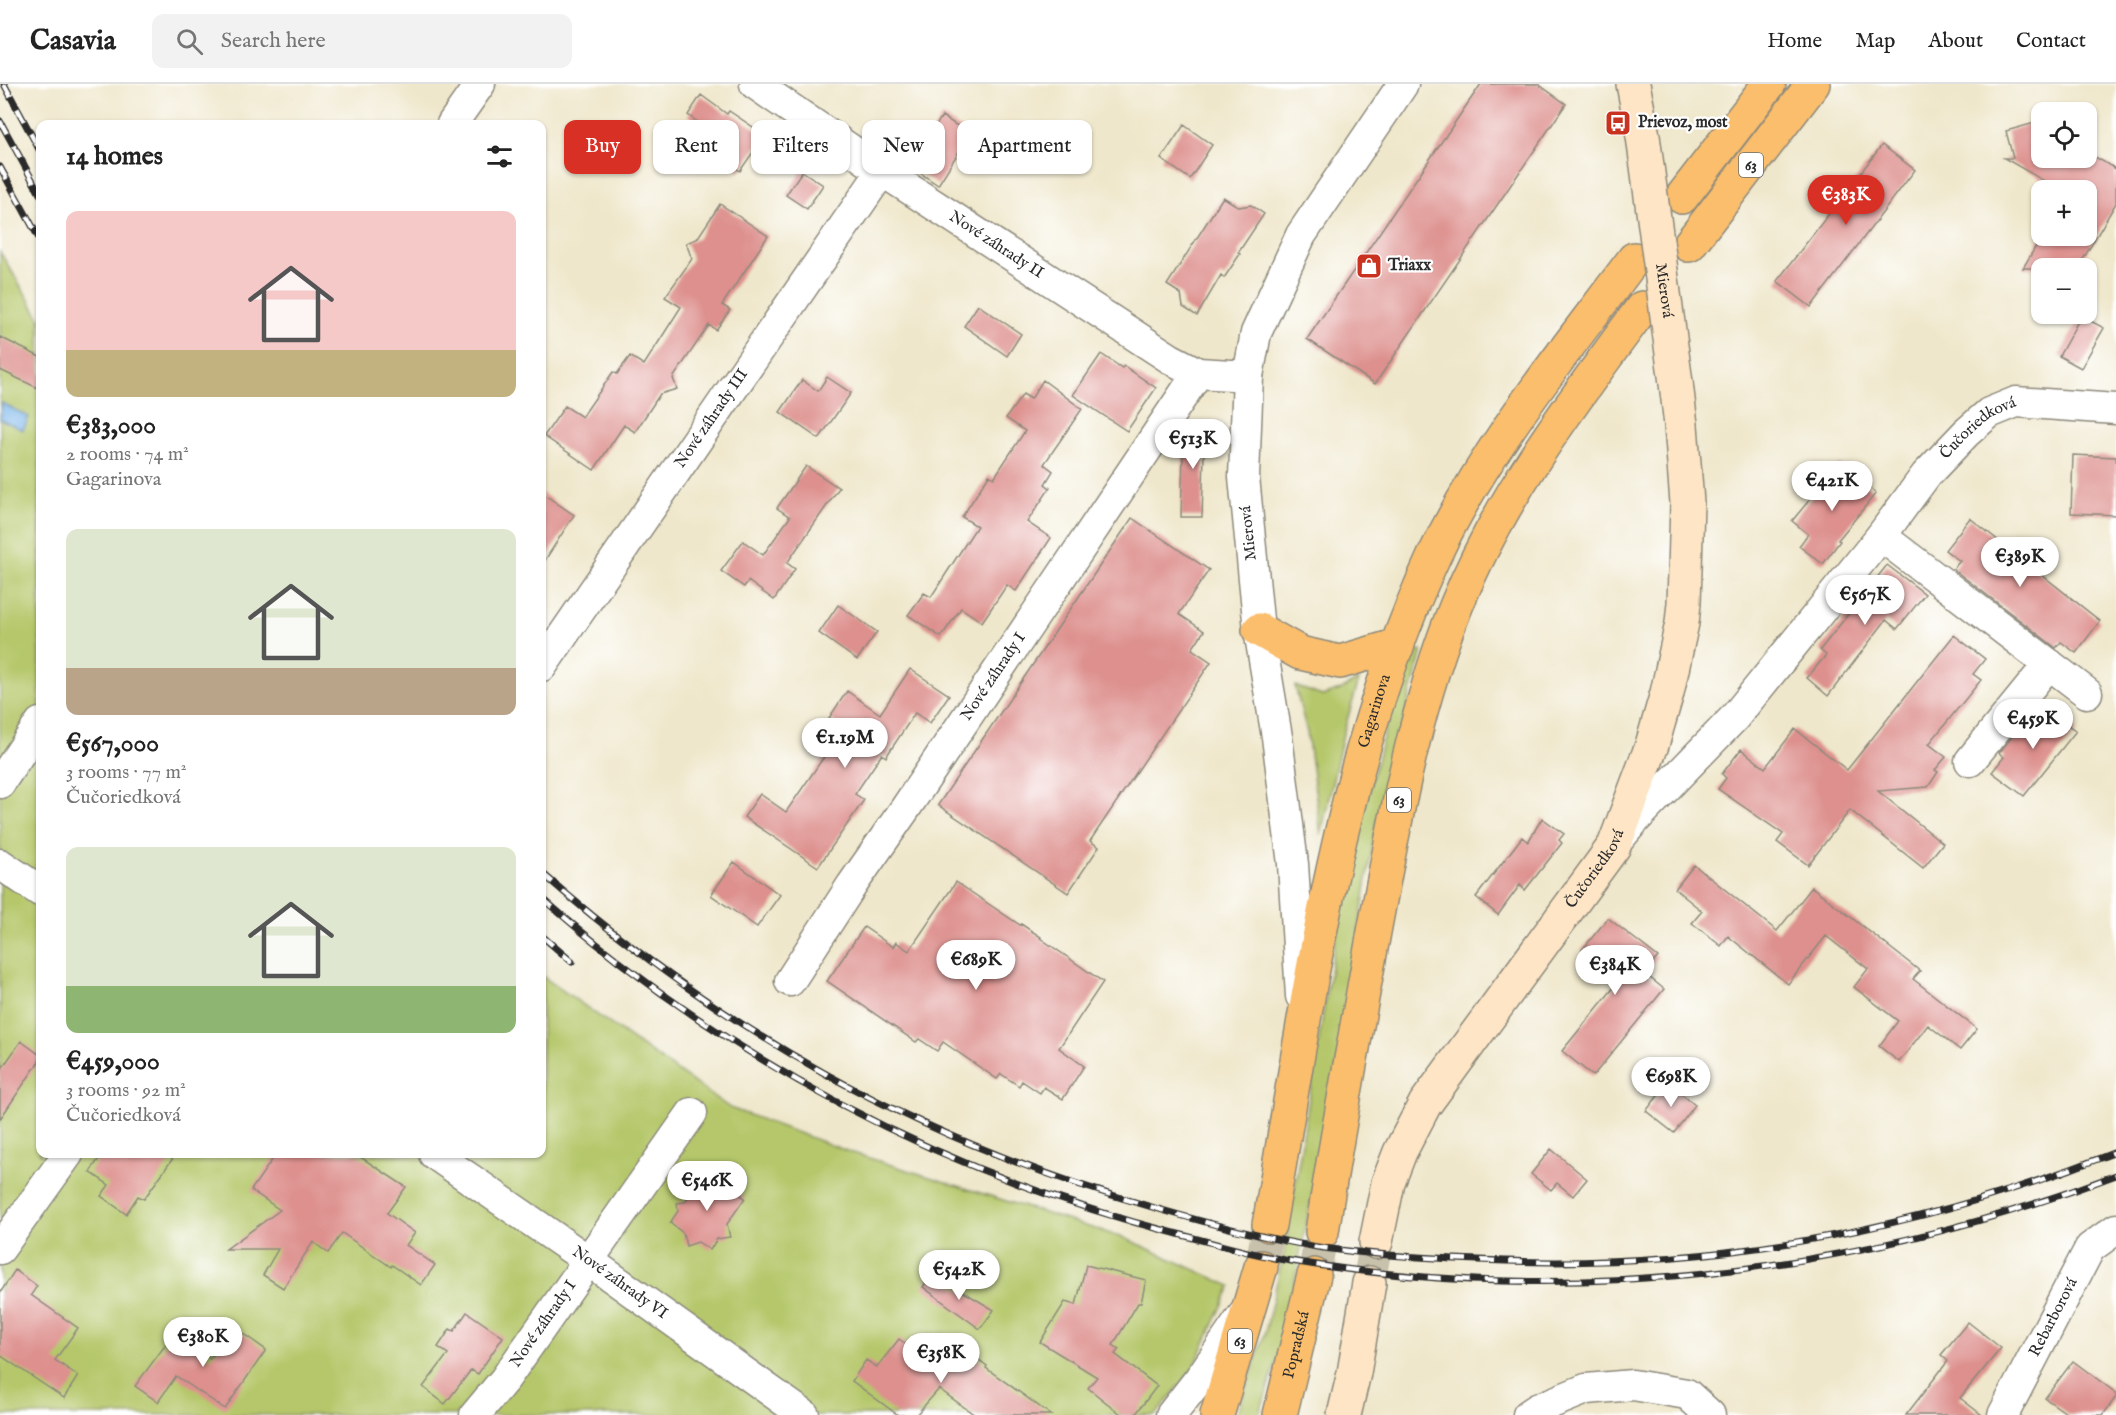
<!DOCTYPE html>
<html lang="en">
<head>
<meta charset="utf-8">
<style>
  :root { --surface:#fff; --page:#f2f2f2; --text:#222; --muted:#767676; --line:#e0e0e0; --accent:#d93025 }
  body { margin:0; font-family:"IM FELL English",serif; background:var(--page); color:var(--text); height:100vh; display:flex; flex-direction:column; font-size:22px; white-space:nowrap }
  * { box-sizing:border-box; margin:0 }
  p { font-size:20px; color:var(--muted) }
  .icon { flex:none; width:33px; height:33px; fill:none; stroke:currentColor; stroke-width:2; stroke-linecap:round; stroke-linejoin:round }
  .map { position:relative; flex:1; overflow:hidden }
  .panel { position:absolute; left:36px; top:36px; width:510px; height:1038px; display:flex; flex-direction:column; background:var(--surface); border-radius:12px; box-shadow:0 2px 4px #0004 }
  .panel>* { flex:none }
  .hud { position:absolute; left:564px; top:36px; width:570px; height:54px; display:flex; gap:12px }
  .tools { position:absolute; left:2031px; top:18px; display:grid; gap:12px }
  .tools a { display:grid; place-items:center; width:66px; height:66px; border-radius:12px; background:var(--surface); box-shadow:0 2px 4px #0004; font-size:30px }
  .price { position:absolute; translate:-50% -51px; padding:0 14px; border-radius:21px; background:#fff; color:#222; font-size:20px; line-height:39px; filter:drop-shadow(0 2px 3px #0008) }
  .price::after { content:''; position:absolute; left:50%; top:36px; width:18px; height:14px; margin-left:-9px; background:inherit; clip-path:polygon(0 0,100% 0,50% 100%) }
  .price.selected { background:var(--accent); color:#fff }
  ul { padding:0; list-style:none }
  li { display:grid; align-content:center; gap:12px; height:318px; padding:0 30px }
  li span { display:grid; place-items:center; height:186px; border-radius:12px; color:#555 }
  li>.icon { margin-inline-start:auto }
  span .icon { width:108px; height:108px; fill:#fffc; stroke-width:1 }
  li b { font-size:26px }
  h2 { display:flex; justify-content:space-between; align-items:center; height:72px; padding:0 30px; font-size:26px }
  .chip { padding:0 21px; border-radius:12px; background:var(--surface); box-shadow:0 2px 4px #0004; font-size:21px; line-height:54px }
  .chip.selected { background:var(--accent); color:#fff }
  header { display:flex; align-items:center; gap:36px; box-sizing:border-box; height:84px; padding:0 30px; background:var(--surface); border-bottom:2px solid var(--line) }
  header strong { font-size:28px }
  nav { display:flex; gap:33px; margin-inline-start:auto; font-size:21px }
  .search { width:420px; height:54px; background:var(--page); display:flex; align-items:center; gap:15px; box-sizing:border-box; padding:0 21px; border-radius:12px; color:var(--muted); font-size:22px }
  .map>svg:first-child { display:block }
</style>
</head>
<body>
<header>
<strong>Casavia</strong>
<div class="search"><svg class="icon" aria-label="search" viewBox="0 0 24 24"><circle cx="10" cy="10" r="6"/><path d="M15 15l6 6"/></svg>Search here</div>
<nav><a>Home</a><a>Map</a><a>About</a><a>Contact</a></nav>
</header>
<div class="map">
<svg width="2116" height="1331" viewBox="0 0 2116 1331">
  <rect width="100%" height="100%" fill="#fff"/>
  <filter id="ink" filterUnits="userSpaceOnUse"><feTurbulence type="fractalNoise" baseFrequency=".0167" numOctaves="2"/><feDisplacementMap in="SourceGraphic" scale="12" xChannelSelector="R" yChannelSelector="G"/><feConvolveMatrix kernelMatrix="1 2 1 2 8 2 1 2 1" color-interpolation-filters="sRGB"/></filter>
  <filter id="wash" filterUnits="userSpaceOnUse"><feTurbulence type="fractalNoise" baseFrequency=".008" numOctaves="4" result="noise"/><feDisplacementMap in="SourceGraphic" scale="24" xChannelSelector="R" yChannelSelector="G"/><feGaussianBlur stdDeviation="1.35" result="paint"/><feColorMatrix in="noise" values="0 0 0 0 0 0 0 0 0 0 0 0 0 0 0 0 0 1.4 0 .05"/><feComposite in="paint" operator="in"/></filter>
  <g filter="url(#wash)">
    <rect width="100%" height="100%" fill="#efe7cb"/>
    <path fill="#b5c76a" stroke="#70794a" stroke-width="1.5" d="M0 168 40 234V1070H542V892L730 1024 850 1068 1127 1155 1231 1202 1194 1283 1156 1331H0Z
      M1422 567 1376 739 1333 1007 1281 1264 1259 1331H1237L1265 1249 1284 1168 1345 797 1392 620 1412 568Z
      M1359 596 1343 650 1321 750 1307 648 1295 602 1322 612 1340 606Z"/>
    <path fill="#77b3e9" stroke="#516f8a" stroke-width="1.5" d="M2 319 29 333 23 346 0 335Z"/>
    <g id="blocks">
      <path fill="#dd908d" d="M1481 0H1538L1566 20 1375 300 1307 255Z
        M701 11 727 30 729 27 765 51 740 87 704 62 713 49 688 31Z
        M942 32 970 50 938 101 910 82Z
        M2042 37V74H2097L2116 85V119L2078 184H2023L2042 152H2086V106H2060L2004 74H2013L2006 47Z
        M1184 41 1212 61 1190 95 1161 75Z
        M1882 61 1915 86 1811 223 1777 197Z
        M802 87 823 101 807 125 786 111Z
        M1223 113 1239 123 1251 121 1264 130 1238 169 1240 170 1224 194 1221 191 1197 232 1183 223 1181 210 1167 201Z
        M720 120 768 152 722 221 730 226 716 246 709 241 673 294 677 305 660 310 635 348 624 341 594 386 544 352 565 322 582 333 613 288 617 290 630 272 644 281 681 223 665 213 692 175 686 159 697 155Z
        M978 221 1021 250 1007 272 964 242Z
        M2081 232 2104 244 2081 284 2059 272Z
        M0 253 40 273V305L0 286Z
        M1101 270 1122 284 1124 282 1156 304 1127 347 1073 311Z
        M827 293 851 309 819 355 780 328 802 296 818 307Z
        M1043 296 1082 325 1044 380 1053 387 1045 400 1050 404 1027 438 1051 454 1016 507 1007 501 982 538 961 524 941 553 908 531 924 509 931 513 977 442 962 433 989 391 994 394 1025 347 1006 334 1023 310 1031 315Z
        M1184 340H1205L1202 433H1181Z
        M2073 371 2116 373V431L2071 429Z
        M1839 380 1876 409 1838 456 1840 457 1823 480 1799 462 1808 450 1792 437Z
        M806 382 839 404 787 479 795 485 774 516 748 497 744 503 721 487 743 457 763 471 790 433 777 424Z
        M542 409 574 431 542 481Z
        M1132 434 1209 486 1179 530 1204 547 1192 565 1211 578 1090 757 1099 763 1068 809 938 721Z
        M1970 434 2100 537 2076 569 2061 558 2056 564 1953 485 1960 477 1945 466Z
        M1887 481 1925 510 1897 545 1886 536 1828 612 1807 594 1826 571 1820 566Z
        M838 521 877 548 857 576 819 549Z
        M1954 551 1985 575 1973 590 1981 596 1929 660 1946 673 1935 686 1938 688 1928 703 1878 707 1943 759 1923 784 1850 726 1808 781 1777 758 1783 750 1718 705 1726 694 1722 690 1741 665 1765 684 1795 645 1847 686Z
        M910 585 949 611 930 639 915 629 886 673 882 670 855 710 864 716 818 783 744 733 760 710 786 728 828 667 827 666 842 643 829 634 847 607 880 630Z
        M2044 623 2076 647 2024 712 1992 688 2004 673 1999 669 2028 633 2032 637Z
        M1542 734 1564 750 1559 756 1562 759 1525 806 1520 801 1498 831 1476 813 1522 753 1528 758Z
        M734 778 780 811 757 843 711 811Z
        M1694 781 1777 847 1812 803 1920 887 1913 895 1977 945 1960 966 1928 941 1899 978 1879 962 1898 937 1854 903 1868 885 1826 852 1788 900 1728 852 1721 862 1692 839 1702 827 1675 805Z
        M956 798 1020 841 1021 840 1041 853 1040 854 1103 898 1059 964 1084 982 1063 1015 1044 1003 1040 1009 1022 997 1019 1002 1001 990 997 995 943 958 937 967 919 955 916 958 827 897 864 843 893 863 896 858 909 867Z
        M1608 834 1658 873 1644 889 1664 905 1593 992 1562 967 1620 896 1582 866Z
        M21 957 40 971V976L0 1035V987Z
        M1668 999 1695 1021 1674 1049 1646 1027Z
        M1551 1065 1587 1095 1573 1112 1557 1099 1551 1106 1531 1090Z
        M102 1070H176L144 1115 138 1112 126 1130 101 1112 109 1101 90 1088Z
        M276 1070H356L406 1103 387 1129 415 1149 406 1161 435 1181 421 1201 392 1181 391 1183 342 1149 328 1169 313 1158 283 1204 263 1191 278 1165H226L280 1126 251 1106Z
        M705 1087 745 1114 727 1140 730 1153 717 1155 710 1166 698 1158 686 1162 683 1149 670 1139 678 1127 677 1119 685 1118Z
        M1086 1181 1146 1196 1141 1219H1138L1113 1261 1119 1265 1115 1270 1157 1302 1135 1331H1122L1088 1304 1097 1293 1040 1258 1065 1218 1076 1221Z
        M15 1186 37 1202 31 1211 78 1244 55 1276 78 1292 64 1314 0 1271V1209Z
        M932 1189 994 1226 980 1245 923 1203Z
        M467 1228 503 1253 478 1290 471 1286 445 1320 423 1303 448 1270 438 1263 450 1245 454 1247Z
        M1968 1238 2001 1264 1960 1314 1982 1331H1906L1948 1277 1941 1271Z
        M234 1243 266 1266 225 1325 176 1292 158 1318 135 1302 175 1248 210 1275Z
        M899 1255 940 1285 958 1260 987 1282 986 1284 1051 1331H975L939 1305 916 1331H898L852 1297 866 1276 877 1283Z
        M2073 1277 2116 1309V1313L2103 1331H2069L2045 1314Z"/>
    </g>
  </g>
  <g filter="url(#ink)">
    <use href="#blocks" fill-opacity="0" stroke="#8d897b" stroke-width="1.5"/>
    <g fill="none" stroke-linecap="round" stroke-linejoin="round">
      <path stroke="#c8c1ab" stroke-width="33" stroke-dasharray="33 16" stroke-linecap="butt" d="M1369 1199 1376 1158"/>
      <path stroke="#c8c1ab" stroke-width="33" stroke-dasharray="33 16" stroke-linecap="butt" d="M1261 1183 1269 1141
        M1314 1191 1322 1148"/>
      <g stroke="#8d897b" stroke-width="33">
        <g id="street">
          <path id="s1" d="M755 0 882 87 1171 275 1198 289 1248 292"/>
          <path d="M452 40 480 0"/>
          <path d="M1881 452 2087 609"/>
          <path id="s2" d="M542 582 882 87"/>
          <path d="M1970 677 2049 580"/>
          <path d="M0 699 40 639"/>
          <path id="s3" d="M1618 756 1634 737 1734 634 1881 452 1926 391 1966 349 1989 329 2016 318 2116 325"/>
          <path d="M0 780 40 807"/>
          <path id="s4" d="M790 897 852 801 905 725 1198 289"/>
          <path d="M1301 912 1293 780 1277 653 1259 546 1244 393 1248 292 1256 249 1301 151 1403 0"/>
          <path id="s5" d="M434 1070 589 1177 804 1331"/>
          <path d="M0 1165 68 1070"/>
          <path id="s6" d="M475 1331 505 1295 692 1029"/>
          <path d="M1171 1331 1200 1294 1244 1230"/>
          <path d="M1528 1331 1537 1325 1586 1305 1633 1301 1687 1310 1710 1331"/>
          <path id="s7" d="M2003 1331 2090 1164 2116 1145"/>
        </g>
      </g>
      <g stroke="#8d897b" stroke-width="36">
        <g id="secondary">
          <path d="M1633 0 1643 52"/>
          <path id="s8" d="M1376 1158 1388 1099 1400 1068 1425 1020 1614 762 1652 661 1667 609 1682 539 1684 519 1687 419 1681 341 1676 299"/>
          <path d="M1344 1331 1354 1289 1369 1199"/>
        </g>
      </g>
      <g stroke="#8d897b" stroke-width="36">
        <g id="primary">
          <path d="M1682 113 1769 0"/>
          <path d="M1689 161 1813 0"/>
          <path d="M1259 546 1300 569 1340 578 1398 561"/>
          <path id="s9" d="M1269 1141C1309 915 1336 683 1434 472 1485 364 1563 270 1634 175"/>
          <path d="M1322 1148C1337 1048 1356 948 1374 848 1395 737 1414 625 1457 520 1501 412 1573 317 1642 224"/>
          <path d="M1217 1331 1261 1183"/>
          <path id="s10" d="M1280 1331 1314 1191"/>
        </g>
      </g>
      <use href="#street" stroke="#fff" stroke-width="30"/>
      <use href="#secondary" stroke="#fde5c5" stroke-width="33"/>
      <use href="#primary" stroke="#fabe6d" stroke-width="33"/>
      <g stroke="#2b2b2b" stroke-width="7">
        <path id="rail" d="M4 0 40 67
          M0 37 40 110
          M0 83 40 156
          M542 789C721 946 915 1055 1145 1121 1202 1138 1258 1153 1317 1163 1371 1171 1424 1174 1478 1176 1701 1187 1908 1150 2116 1068
          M542 814C725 975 942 1090 1178 1150 1214 1159 1249 1170 1285 1176 1564 1223 1852 1192 2116 1091
          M542 852 572 878"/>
      </g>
      <use href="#rail" stroke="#fff" stroke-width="4.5" stroke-dasharray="14" stroke-linecap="butt"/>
      <g stroke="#8d897b" stroke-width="36" stroke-linecap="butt">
        <g id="secondary-bridge">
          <path id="s11" d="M1643 52 1676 299"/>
        </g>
      </g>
      <use href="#secondary-bridge" stroke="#fde5c5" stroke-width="33"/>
    </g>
  </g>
  <defs>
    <g id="bus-square" transform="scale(1.35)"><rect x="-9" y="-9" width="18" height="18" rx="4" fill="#c8321e" stroke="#fff"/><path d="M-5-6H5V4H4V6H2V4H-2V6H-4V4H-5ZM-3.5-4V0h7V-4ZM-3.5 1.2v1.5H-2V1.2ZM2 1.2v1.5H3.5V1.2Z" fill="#fff"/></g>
    <g id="shop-square" transform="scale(1.35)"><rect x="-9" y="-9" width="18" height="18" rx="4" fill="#c8321e" stroke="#fff"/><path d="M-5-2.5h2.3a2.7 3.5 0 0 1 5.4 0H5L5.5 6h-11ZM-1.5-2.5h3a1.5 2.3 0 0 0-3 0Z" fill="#fff"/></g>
  </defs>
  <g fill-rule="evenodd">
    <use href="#bus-square" x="1618" y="39"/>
    <use href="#shop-square" x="1369" y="182"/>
  </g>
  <g text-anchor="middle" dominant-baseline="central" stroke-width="4.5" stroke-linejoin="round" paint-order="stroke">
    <g fill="#fff" stroke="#6b6b6b" stroke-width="1.5">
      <rect x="1739" y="69" width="24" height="24" rx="4.5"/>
      <rect x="1387" y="704" width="24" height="24" rx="4.5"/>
      <rect x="1228" y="1245" width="24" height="24" rx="4.5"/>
    </g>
    <g font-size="15" font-weight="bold" fill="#2b2b2b">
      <text x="1751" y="81">63</text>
      <text x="1399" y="716">63</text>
      <text x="1240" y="1257">63</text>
    </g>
    <g font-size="16" font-weight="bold" fill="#2b2b2b" stroke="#fff" text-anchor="start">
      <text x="1638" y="39">Prievoz, most</text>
      <text x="1388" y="182">Triaxx</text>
    </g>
    <g font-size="16" fill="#2b2b2b" stroke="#fff">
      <text stroke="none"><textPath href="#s1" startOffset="290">Nové záhrady II</textPath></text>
      <text stroke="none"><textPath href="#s11" startOffset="156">Mierová</textPath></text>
      <text stroke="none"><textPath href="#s2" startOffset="300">Nové záhrady III</textPath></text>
      <text stroke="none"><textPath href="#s3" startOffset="549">Čučoriedková</textPath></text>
      <text transform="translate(1249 449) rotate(-96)">Mierová</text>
      <text stroke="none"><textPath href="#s4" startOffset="366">Nové záhrady I</textPath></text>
      <text stroke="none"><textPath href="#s9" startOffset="525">Gagarinova</textPath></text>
      <text stroke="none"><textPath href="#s8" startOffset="438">Čučoriedková</textPath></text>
      <text stroke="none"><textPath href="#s5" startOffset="226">Nové záhrady VI</textPath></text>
      <text stroke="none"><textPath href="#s7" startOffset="110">Rebarborová</textPath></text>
      <text stroke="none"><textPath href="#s6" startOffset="114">Nové záhrady I</textPath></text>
      <text stroke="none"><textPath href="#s10" startOffset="72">Popradská</textPath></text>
    </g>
  </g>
</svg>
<div class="tools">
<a><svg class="icon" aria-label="locate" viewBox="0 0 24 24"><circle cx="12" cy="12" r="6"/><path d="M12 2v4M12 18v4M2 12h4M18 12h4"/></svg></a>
<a>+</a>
<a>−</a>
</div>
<b class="price selected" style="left:1846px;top:142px">€383K</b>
<b class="price" style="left:1193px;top:386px">€513K</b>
<b class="price" style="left:1832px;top:428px">€421K</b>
<b class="price" style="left:2020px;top:504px">€389K</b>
<b class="price" style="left:1865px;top:542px">€567K</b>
<b class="price" style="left:2033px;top:666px">€459K</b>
<b class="price" style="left:845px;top:685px">€1.19M</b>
<b class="price" style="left:976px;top:907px">€689K</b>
<b class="price" style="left:1615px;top:912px">€384K</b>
<b class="price" style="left:1671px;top:1024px">€698K</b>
<b class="price" style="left:707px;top:1128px">€546K</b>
<b class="price" style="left:959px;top:1217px">€542K</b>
<b class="price" style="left:203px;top:1284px">€380K</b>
<b class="price" style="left:941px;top:1300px">€358K</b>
<div class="hud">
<a class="chip selected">Buy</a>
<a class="chip">Rent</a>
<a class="chip">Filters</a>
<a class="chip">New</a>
<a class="chip">Apartment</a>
</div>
<section class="panel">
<h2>14 homes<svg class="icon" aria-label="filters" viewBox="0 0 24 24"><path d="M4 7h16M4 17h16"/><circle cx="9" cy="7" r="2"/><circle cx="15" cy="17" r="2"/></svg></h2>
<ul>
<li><span style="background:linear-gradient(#f6c9c9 75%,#c2b280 0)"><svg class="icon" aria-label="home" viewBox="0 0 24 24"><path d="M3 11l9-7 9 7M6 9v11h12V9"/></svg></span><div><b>€383,000</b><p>2 rooms · 74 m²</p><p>Gagarinova</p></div></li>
<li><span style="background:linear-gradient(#dfe7d0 75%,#b9a48a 0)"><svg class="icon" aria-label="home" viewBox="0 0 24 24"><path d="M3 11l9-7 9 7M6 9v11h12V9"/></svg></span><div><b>€567,000</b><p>3 rooms · 77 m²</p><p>Čučoriedková</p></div></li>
<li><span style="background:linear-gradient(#dfe7d0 75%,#8fb573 0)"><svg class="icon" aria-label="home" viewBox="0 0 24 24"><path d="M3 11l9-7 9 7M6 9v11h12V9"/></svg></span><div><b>€459,000</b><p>3 rooms · 92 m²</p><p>Čučoriedková</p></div></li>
</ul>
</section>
</div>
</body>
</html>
